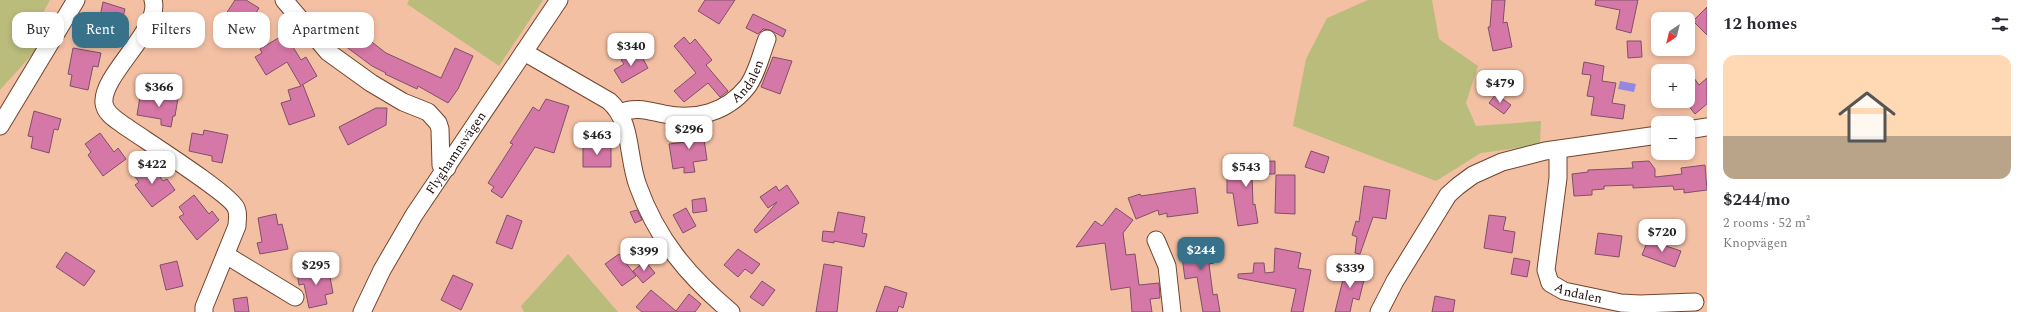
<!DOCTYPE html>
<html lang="en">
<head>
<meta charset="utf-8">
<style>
  :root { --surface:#fff; --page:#f2f2f3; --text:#2b2b33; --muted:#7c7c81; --line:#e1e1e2; --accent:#38718a }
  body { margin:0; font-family:Spectral,serif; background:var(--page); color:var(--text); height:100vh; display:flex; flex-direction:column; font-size:15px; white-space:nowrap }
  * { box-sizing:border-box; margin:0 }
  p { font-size:13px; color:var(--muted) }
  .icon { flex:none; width:22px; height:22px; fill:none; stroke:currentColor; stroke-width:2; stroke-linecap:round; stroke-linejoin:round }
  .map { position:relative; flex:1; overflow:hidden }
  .sheet { display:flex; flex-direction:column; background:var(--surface); width:320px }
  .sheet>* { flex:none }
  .guide { position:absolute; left:12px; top:12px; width:380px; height:36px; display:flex; gap:8px }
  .needle { width:26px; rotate:215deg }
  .controls { position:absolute; left:1651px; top:12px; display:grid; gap:8px }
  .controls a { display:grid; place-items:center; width:44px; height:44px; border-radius:8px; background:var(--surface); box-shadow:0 2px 6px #0003; font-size:20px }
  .price { position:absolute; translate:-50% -34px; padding:0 9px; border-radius:8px; background:#fff; color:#222; font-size:13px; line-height:26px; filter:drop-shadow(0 1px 2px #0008) }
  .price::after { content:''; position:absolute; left:50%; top:24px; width:12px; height:9px; margin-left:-6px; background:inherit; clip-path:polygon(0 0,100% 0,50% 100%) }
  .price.current { background:var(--accent); color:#fff }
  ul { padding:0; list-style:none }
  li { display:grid; align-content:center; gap:8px; height:212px; padding:0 16px }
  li+li { border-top:1px solid var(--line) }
  li span { display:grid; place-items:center; height:124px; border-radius:12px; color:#555 }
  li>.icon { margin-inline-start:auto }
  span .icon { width:72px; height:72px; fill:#fffc; stroke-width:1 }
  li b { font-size:17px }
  h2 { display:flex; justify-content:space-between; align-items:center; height:48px; padding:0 16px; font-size:17px }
  .pill { padding:0 14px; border-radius:12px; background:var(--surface); box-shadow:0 2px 6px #0003; font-size:14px; line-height:36px }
  .pill.current { background:var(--accent); color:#fff }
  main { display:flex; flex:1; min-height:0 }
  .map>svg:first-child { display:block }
</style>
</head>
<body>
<main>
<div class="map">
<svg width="1707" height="312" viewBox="0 0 1707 312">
  <rect width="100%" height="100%" fill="#f4c0a4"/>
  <path fill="#babc7c" d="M0 0H50L38 22V48L0 90Z
    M409 0H543L499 66 407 4Z
    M1368 0H1432L1439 39 1478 66 1466 103 1476 126 1541 121 1540 145 1481 153 1436 181 1293 126 1306 59 1327 18Z
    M568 254 618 312H524L521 306Z"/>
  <path fill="#9487df" d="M1620 81 1636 84 1634 92 1618 89Z"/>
  <path fill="#d678a7" stroke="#7f5067" d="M235 0H246L259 8 242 34 222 20Z
    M705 0H735L719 24 698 11Z
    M1492 0H1505L1503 23 1507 22 1512 47 1493 51 1488 27H1490Z
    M1596 0H1638L1631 33 1616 29 1620 10 1595 5Z
    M103 2 125 9 117 42 99 38 102 27 98 26Z
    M1707 7V35L1693 21Z
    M753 14 786 30 783 37 770 30 763 29 758 34 746 28Z
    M351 26 386 53 441 78 455 48 473 56 458 89 448 103 418 86 417 89 385 74 386 73 372 66 333 37 340 27 347 31Z
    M285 34 301 60 306 57 317 76 302 85H303L315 116 289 125 281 103 291 100 288 90 301 86 287 62 266 75 255 57 262 53 260 49Z
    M684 37 690 44 695 39 712 60 706 65 728 91 720 97 708 83 684 102 674 91 696 73 674 46Z
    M1627 41H1641L1642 57 1628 58Z
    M73 48 101 53 98 67 93 66 88 90 70 86 72 75 68 74Z
    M638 50 648 68 622 83 614 70 624 64 621 60Z
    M773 57 792 61 780 94 761 87Z
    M1584 62 1604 66 1602 81 1616 83 1612 103 1625 105 1623 119 1591 115 1594 97 1587 96 1591 75 1582 74Z
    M1694 78 1699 85 1707 78V104L1695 114 1688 105V83Z
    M153 94 178 98 175 116H173L171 127 161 125V119L137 115 140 97 152 99Z
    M1496 94 1511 105 1504 114 1489 103Z
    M546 99 569 106 554 153 535 147 502 198 491 191 494 187 488 183 513 144 510 143 533 107 539 111Z
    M376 108H387L386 125 348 145 339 127Z
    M34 111 61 119 58 130 54 129 49 153 31 148 33 137 28 136Z
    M701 125V139H704L707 160 693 162 695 172 684 173V167L673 169 669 144 685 142V126Z
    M204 130 228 135 222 163 212 161V156L189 151 192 133 203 135Z
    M100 133 114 152 118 148 126 159 103 176 88 155 91 152 85 144Z
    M583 145H611V167H583Z
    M1311 151 1329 157 1324 173 1305 167Z
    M1275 161V174H1252L1253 205 1255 204 1258 223 1238 226 1233 193H1227V163Z
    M1649 161 1655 169V177L1682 174 1681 168 1705 165 1707 190 1684 193V189L1674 190 1673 186 1633 188V185L1604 186V189L1592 190V195L1574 196 1572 174 1588 172V170L1633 168 1632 162Z
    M149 162 163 181 167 179 175 190 152 207 135 185 139 182 133 174Z
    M1276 175H1295V214L1275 213Z
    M787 185 799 203 756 233 754 230 777 202 768 208 760 197 776 186 779 191Z
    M1364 186 1390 190 1386 219 1373 217 1360 254 1355 253 1357 237 1352 235 1356 221 1359 222Z
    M1195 188 1198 213 1167 217V213L1159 215 1158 210 1136 219 1128 198 1140 194 1141 196Z
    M194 195 209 214 212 211 219 220 197 240 179 217 184 214 179 207Z
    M705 198 707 211 693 213 692 200Z
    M686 208 696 226 683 233 673 215Z
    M1116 208 1133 220 1123 233 1126 255 1135 254 1139 285 1159 283 1160 298 1150 299 1152 312H1132L1130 287 1111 290 1105 243 1076 247 1095 221 1102 226Z
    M637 210 642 220 635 223 630 212Z
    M838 212 865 217 862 233 867 234 864 247 834 241V243L822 241 823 231 834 232Z
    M276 214 278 225 282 224 288 249 260 254 257 243 262 242 258 218Z
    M507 215 522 221 512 249 496 243Z
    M1489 215 1506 217 1503 230 1515 232 1512 253 1484 248Z
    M1598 233 1622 236 1619 257 1595 254Z
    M1203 238 1206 248 1212 247 1214 263 1209 264 1213 295 1217 294 1220 312H1203L1197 277 1185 279 1181 250 1184 249 1183 241Z
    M1648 240 1681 251 1675 267 1642 255Z
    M1275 248 1301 253 1298 268 1311 270 1303 312H1291L1296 289 1238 278V274L1253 273 1254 263H1264L1265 273 1274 272Z
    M738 249 760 264 752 274 745 269 738 277 724 265Z
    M66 252 95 271 84 286 56 267Z
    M619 254 636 276 622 286 605 264Z
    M1514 258 1530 261 1527 277 1511 274Z
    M177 261 183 286 166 290 160 265Z
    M645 261 655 273 643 283 633 271Z
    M824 264 842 267 837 312H816Z
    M328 267 333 293 325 295 327 304 309 308 304 284 299 285 297 273Z
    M1346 267 1366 272 1359 300 1353 298 1350 312H1335Z
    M453 275 473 284 461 310 441 300Z
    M762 281 775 290 763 306 750 297Z
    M885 286 907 293 903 308 899 306 897 312H876Z
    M651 290 676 311 689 294 701 304 695 312H642L636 307Z
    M1435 296 1455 300 1453 312H1432Z
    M247 297 249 312H235L233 299Z"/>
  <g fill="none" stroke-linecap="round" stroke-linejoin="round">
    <g stroke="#71452d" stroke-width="19">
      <g id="minor">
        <path d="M153 0C162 28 101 75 104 103 105 113 115 119 122 124 140 137 231 194 236 208 239 214 237 220 237 226L204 307V312"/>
        <path d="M284 0 328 52 371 83 403 102 428 112 438 123 440 129 441 165 447 168"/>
        <path d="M524 52 609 101C633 122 627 157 638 186 657 239 688 276 731 312"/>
        <path id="s1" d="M620 113C635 106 649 111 664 114 695 121 727 112 747 87 757 74 761 54 767 39"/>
        <path d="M0 126 76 0"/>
        <path d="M1688 130 1707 127"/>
        <path id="s2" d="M1558 150V178L1546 270 1550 283 1564 291 1621 303 1640 304 1695 302"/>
        <path d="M1156 240 1167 266 1172 312"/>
        <path d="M226 255 295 297"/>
        <path id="s3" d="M362 312 382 270 414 215 559 0"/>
        <path d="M1379 312 1395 281 1448 195 1458 186 1473 175 1502 162 1545 151 1658 135"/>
      </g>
    </g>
    <use href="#minor" stroke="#fff" stroke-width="17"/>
  </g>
  <g text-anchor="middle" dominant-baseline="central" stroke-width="3" stroke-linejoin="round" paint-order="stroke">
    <g font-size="13" fill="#190802" stroke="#f4c0a4">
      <text stroke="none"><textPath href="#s1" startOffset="142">Andalen</textPath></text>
      <text stroke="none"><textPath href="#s3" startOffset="185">Flyghamnsvägen</textPath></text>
      <text stroke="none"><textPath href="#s2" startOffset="165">Andalen</textPath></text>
    </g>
  </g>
</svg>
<div class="controls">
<a><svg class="needle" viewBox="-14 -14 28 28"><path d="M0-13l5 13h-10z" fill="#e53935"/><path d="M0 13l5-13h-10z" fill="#7c7c81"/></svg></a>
<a>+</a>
<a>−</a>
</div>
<b class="price" style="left:631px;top:67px">$340</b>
<b class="price" style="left:1500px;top:104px">$479</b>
<b class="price" style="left:159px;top:108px">$366</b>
<b class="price" style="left:689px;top:150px">$296</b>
<b class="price" style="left:597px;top:156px">$463</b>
<b class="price" style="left:152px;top:185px">$422</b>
<b class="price" style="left:1246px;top:188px">$543</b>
<b class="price" style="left:1662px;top:253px">$720</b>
<b class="price current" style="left:1201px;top:271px">$244</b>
<b class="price" style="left:644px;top:272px">$399</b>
<b class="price" style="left:316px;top:286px">$295</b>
<b class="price" style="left:1350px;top:289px">$339</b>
<div class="guide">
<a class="pill">Buy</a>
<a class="pill current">Rent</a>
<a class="pill">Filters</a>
<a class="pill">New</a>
<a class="pill">Apartment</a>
</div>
</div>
<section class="sheet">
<h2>12 homes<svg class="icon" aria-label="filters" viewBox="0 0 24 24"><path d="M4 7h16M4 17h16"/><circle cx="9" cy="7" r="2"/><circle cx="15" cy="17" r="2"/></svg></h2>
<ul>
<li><span style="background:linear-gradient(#ffd9b3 65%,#b9a48a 0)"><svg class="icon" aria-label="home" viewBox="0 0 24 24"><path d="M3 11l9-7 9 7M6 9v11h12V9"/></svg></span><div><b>$244/mo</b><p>2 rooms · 52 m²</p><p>Knopvägen</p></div></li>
</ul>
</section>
</main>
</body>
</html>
